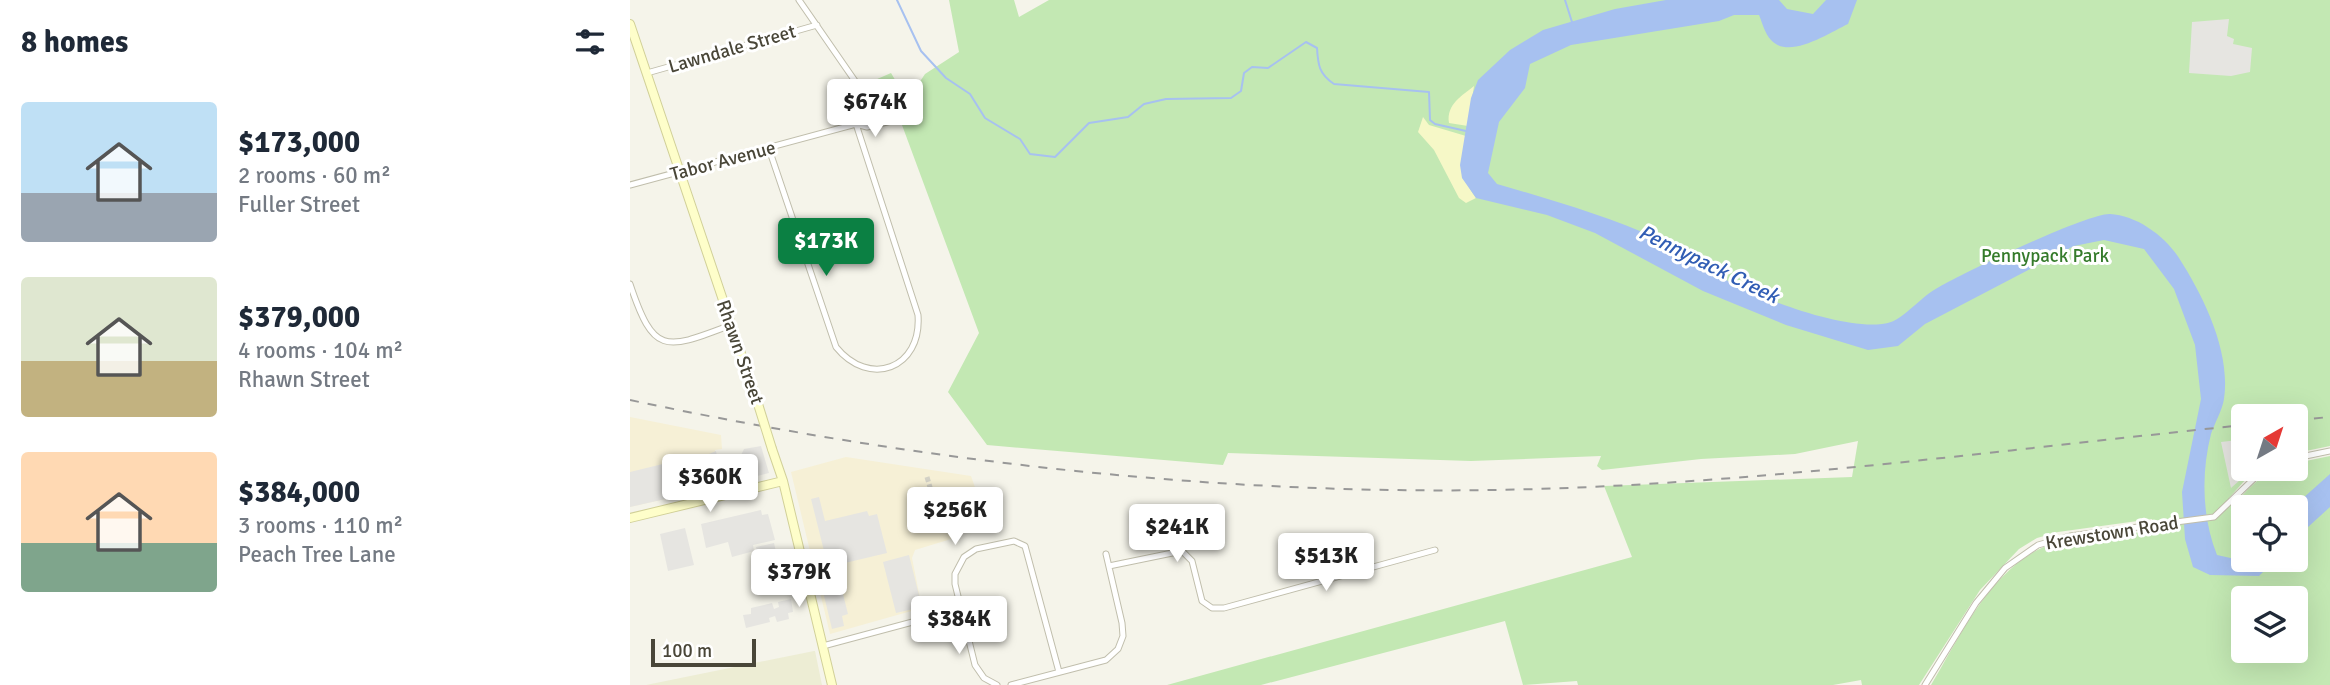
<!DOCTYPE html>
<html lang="en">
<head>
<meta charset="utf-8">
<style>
  :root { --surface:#fff; --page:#f6f6f7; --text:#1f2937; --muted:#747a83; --accent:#0b8043 }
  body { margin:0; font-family:Signika,sans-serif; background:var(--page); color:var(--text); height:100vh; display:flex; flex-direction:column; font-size:26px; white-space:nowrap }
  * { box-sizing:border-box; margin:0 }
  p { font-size:23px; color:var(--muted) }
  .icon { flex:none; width:38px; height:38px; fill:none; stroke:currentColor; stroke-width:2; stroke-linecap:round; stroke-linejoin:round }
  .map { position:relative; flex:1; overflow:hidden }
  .sheet { display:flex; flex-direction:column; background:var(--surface); width:630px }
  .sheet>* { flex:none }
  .needle { width:46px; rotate:39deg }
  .controls { position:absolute; left:1601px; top:404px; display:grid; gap:14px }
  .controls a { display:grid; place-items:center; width:77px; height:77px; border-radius:7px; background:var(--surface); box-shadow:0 7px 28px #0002; font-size:35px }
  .scale { position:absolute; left:21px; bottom:18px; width:105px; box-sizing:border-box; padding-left:7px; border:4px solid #494638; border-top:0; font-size:19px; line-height:24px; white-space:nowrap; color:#494638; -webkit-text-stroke:5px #fff; paint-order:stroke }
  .price { position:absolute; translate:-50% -60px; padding:0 16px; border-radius:7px; background:#fff; color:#222; font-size:23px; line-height:46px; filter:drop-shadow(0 2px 4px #0008) }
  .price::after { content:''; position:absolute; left:50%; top:42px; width:21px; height:16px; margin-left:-10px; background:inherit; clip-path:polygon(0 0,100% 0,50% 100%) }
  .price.selected { background:var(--accent); color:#fff }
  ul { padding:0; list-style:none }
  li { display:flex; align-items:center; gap:21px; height:175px; padding:0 21px }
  li span { display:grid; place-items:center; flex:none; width:196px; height:140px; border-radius:7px; color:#555 }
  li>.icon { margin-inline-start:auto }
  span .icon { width:84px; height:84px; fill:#fffc; stroke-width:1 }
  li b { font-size:30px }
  h2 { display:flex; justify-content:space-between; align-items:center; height:84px; padding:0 21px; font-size:30px }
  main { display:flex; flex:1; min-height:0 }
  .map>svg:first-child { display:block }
</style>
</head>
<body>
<main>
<section class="sheet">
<h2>8 homes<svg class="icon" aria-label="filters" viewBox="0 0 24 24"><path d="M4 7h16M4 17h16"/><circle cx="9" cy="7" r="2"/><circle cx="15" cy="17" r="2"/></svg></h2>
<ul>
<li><span style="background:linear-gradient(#bfe0f5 65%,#9aa5b1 0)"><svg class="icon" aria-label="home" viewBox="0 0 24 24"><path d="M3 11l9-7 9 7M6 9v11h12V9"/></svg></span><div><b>$173,000</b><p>2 rooms · 60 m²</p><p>Fuller Street</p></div></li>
<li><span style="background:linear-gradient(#dfe7d0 60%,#c2b280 0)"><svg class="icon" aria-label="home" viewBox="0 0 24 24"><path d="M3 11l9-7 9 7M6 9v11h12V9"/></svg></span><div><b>$379,000</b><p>4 rooms · 104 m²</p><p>Rhawn Street</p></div></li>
<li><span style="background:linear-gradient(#ffd9b3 65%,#7fa58c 0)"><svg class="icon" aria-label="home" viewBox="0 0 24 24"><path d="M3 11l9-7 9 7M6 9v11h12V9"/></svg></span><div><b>$384,000</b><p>3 rooms · 110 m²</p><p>Peach Tree Lane</p></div></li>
</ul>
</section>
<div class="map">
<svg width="1700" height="685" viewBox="0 0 1700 685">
  <rect width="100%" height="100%" fill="#f5f4ea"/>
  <path fill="#f6f0d6" d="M0 417 91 435 92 449 85 450 93 486 0 507Z
    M216 457 341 476 353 510 331 536 285 550 282 558 292 608 200 634 161 472Z"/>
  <path fill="#ededd4" d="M185 651 192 685H16L184 651Z"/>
  <path fill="#c3e8b3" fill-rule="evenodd" d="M319 0H384L389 17 419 0H1700V446L1666 453V416H1614V469H1625L1599 498 1604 504C1626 482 1633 469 1666 469V463L1700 456V685H1301C1331 635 1364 561 1425 543 1459 533 1491 535 1524 531L1522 519 1428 532 1407 538 1389 549 1350 590 1289 685H1232L1231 680 1203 685H948L947 681 893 685 875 621 631 685H537L1002 557 974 486 1222 477 1228 441 1165 454 1071 459 972 470 967 466 971 456 841 461 598 453 593 465 357 445 318 392 349 333 272 125 266 117 237 124 235 121 239 106 243 105 238 83 261 73 276 98H279L295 74 329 52ZM1614 508H1666V560H1614ZM1614 598H1666V651H1614Z"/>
  <path fill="#f6f8c7" d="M844 86 838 126 819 123C816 104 833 95 844 86Z
    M793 117 799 125 836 136C830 166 828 172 846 198L836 203 829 198 804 150 788 132Z"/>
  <path fill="#e6e5e1" d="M1599 19 1597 36 1604 39 1603 44 1622 48 1620 72 1601 76 1559 73 1562 22Z
    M1608 440 1614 469 1619 472 1601 488 1591 442Z
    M131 446 139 473 96 484 93 473 101 475 114 449Z
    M86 451 93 486 0 507V472L41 462 43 467 79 458V454Z
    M189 497 195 521 237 511 239 516 247 514 257 553 198 567 181 499Z
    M131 510 132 515 138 514 145 540 123 545 124 551 102 557 98 542 76 548 71 524Z
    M55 528 64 565 38 571 30 534Z
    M144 543 153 581 135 585 126 547Z
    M279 555 292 607 266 613 253 562Z
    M203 576 204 583 210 582 218 614 212 616 214 626 202 629 190 579Z
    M161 599 163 612 158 613 159 619 147 622 145 616 139 618 140 622 116 628 113 615 121 614V608L142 603 144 609 149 607 148 602Z"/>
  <path fill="#a7c1f0" d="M1036 0H1149L1157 9 1183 14 1196 0H1227L1218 24C1199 33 1159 60 1141 40 1135 34 1132 22 1129 15H1104L1089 21 941 45 900 64 895 88 869 122 858 173 867 184C923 200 976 216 1029 239 1050 248 1066 261 1084 273 1119 295 1221 335 1261 322 1272 319 1292 297 1304 290 1328 275 1457 213 1480 214 1506 215 1535 236 1549 258 1574 297 1601 352 1594 399 1592 411 1585 422 1581 434 1571 473 1572 518 1587 555L1605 559 1613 557 1614 560H1645L1629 576 1580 575 1563 567 1555 539 1552 492 1571 399 1565 345 1544 289 1514 249 1474 240 1444 246 1295 324 1268 346 1238 350 1156 325 1073 291 965 233 917 215 846 198 832 178 830 165 841 98 848 80 880 50 913 30 985 9Z
    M1700 474V507L1666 538V508L1663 507Z"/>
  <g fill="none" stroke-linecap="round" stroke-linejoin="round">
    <path stroke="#a7c1f0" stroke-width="2" d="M267 0 291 51 316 78 340 94 355 118 390 139 400 154 425 157 459 123 498 117 514 104 536 99 601 98 611 91 614 73 622 67 638 68 676 42 687 48C688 65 689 74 704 84L799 92 800 120 805 124 836 131
      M935 0 942 22"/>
    <path stroke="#d3d1c6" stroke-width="5" stroke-dasharray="5 2.5" stroke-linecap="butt" d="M297 477 312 528"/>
    <g stroke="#c0beac" stroke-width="7">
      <path id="street" d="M169 0 234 94 236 106 226 124
        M17 73 187 25
        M226 124 237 127 265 120
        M139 149 206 347C239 388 292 369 288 315L226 124
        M0 185 226 124
        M0 284C24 356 35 350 101 325
        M1666 458 1700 451
        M479 566 552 551 562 561 572 601 582 608H594L805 550
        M193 646 331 609
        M367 685 354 678 345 665 325 584V574L334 557 346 549 384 541 395 546 429 672
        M381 685 476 660 488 649 493 636 492 623 476 554
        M1295 685 1346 603 1375 568 1408 545 1440 536 1584 517 1634 469"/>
    </g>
    <g stroke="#d1d098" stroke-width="10">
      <path id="secondary" d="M0 24 128 404
        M142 449 153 481 202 685
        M0 518 153 481"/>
    </g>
    <use href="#street" stroke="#fff" stroke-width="5"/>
    <use href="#secondary" stroke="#fefeca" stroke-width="8"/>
    <path stroke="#989898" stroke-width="2" stroke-dasharray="9 9" stroke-linecap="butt" d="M0 400C297 463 603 498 907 489 1143 482 1379 449 1614 425
      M1666 420 1700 417"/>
    <g stroke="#d1d098" stroke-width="10" stroke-linecap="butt">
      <path id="secondary-bridge" d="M128 404 142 449"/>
    </g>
    <use href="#secondary-bridge" stroke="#fefeca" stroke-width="8"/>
  </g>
  <g text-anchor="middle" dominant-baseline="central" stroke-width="6" stroke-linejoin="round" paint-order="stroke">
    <g font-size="19" fill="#494638" stroke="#fff">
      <text transform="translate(102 49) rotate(-16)">Lawndale Street</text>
      <text transform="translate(93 161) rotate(-15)">Tabor Avenue</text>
      <text transform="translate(110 352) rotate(71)">Rhawn Street</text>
      <text transform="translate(1482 533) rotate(-9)">Krewstown Road</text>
    </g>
    <g font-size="19" fill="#357b2b" stroke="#fff">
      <text x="1415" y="256">Pennypack Park</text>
    </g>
    <g font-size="21" font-style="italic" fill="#315db4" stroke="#fff">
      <text transform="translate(1079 264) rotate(26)">Pennypack Creek</text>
    </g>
  </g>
</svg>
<div class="controls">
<a><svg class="needle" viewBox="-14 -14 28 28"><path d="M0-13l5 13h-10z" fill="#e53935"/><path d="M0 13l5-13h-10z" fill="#747a83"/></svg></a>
<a><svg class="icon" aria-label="locate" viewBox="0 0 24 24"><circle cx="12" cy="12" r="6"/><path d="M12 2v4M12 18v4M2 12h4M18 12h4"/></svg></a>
<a><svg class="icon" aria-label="layers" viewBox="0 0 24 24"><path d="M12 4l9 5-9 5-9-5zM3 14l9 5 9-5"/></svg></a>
</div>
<div class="scale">100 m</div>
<b class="price" style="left:245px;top:139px">$674K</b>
<b class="price selected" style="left:196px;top:278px">$173K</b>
<b class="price" style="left:80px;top:514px">$360K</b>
<b class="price" style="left:325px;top:547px">$256K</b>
<b class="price" style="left:547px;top:564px">$241K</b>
<b class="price" style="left:696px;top:593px">$513K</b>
<b class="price" style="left:169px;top:609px">$379K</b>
<b class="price" style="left:329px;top:656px">$384K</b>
</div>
</main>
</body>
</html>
